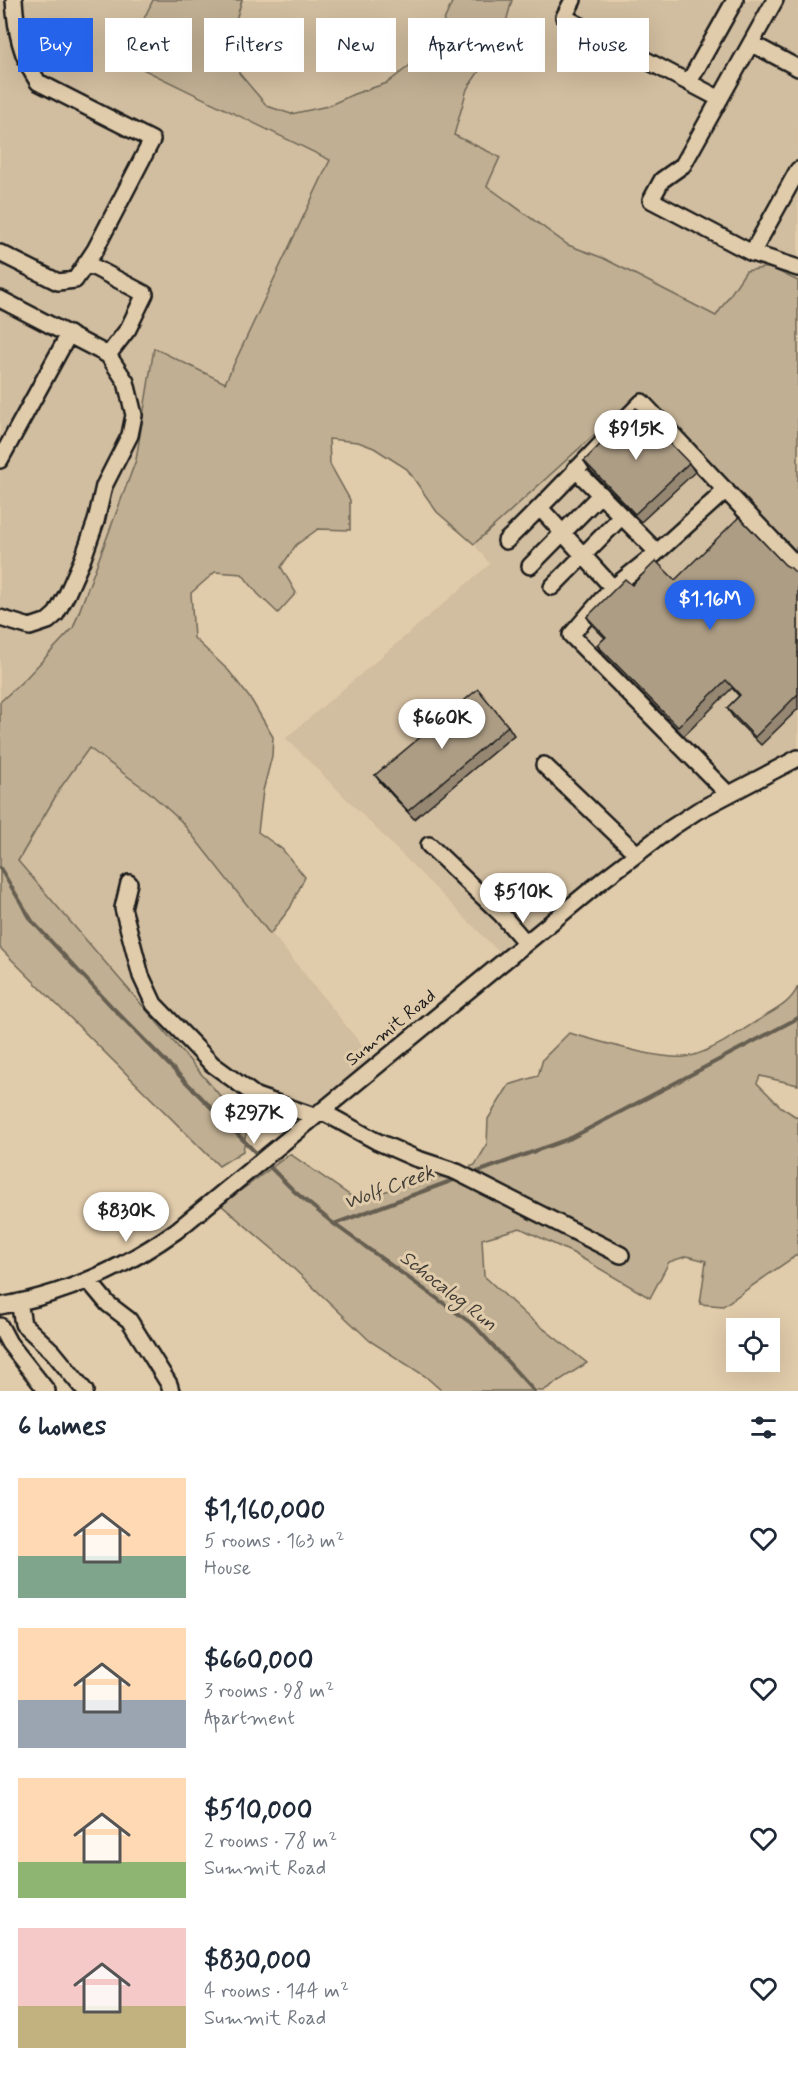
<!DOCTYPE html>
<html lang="en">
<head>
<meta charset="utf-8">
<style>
  :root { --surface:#fff; --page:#f2f2f3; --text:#1f2937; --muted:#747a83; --accent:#2563eb }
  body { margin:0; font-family:Mynerve,sans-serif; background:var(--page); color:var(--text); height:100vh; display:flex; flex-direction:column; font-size:22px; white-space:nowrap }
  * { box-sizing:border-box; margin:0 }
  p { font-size:20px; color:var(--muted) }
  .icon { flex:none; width:33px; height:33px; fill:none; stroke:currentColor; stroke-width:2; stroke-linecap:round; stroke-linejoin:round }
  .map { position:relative; height:1391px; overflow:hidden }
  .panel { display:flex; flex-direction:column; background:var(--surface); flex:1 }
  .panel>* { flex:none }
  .hud { position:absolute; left:18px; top:18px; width:762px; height:54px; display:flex; gap:12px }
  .controls { position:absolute; left:726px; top:1318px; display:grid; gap:12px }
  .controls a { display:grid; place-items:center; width:54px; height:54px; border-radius:0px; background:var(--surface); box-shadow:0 6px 24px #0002; font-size:30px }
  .price { position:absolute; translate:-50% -51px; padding:0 14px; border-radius:21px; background:#fff; color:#222; font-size:20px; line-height:39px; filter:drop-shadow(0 2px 3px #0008) }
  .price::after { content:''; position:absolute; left:50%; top:36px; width:18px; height:14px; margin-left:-9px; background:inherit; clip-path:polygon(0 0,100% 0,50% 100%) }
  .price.current { background:var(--accent); color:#fff }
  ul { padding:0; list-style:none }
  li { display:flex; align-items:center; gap:18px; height:150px; padding:0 18px }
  li span { display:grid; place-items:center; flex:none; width:168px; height:120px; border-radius:0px; color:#555 }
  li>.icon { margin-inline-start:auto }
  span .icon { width:72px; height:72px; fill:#fffc; stroke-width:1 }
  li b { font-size:26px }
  h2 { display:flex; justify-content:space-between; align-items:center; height:72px; padding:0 18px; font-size:26px }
  .tag { padding:0 21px; border-radius:0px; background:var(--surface); box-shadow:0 6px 24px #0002; font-size:21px; line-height:54px }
  .tag.current { background:var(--accent); color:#fff }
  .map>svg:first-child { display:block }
</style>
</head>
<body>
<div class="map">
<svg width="798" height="1391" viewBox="0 0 798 1391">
  <rect width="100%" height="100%" fill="#e0cbaa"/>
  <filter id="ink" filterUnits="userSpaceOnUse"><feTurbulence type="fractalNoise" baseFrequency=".0167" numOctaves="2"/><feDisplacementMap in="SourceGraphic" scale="12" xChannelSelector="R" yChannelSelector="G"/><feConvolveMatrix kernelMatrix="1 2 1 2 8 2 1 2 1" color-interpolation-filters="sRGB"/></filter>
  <g filter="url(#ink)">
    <path fill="#d1bd9f" d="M0 0H153L125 60 331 160 225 383 154 348 136 460 73 628 26 678 0 702Z
      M242 0H453V1L438 33 409 66 387 83 354 94 328 106 291 114 267 106 239 73 233 30Z
      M512 0H798V281L791 277 737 284 716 316 603 258 568 245 486 186 500 157 454 135 467 89 502 37Z
      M639 394 795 549 798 545V758L724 796 506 959 286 738 490 564 474 544Z
      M89 748 149 792 181 821 377 1064 289 1136 247 1127 18 860 61 787Z"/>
    <path fill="#c0af92" stroke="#6e6657" stroke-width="1.5" d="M153 0H242L233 30 239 73 267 106 291 114 328 106 354 94 387 83 409 66 438 34 453 0H512L502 37 467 89 454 135 500 157 487 186 568 245 603 258 716 316 746 271 769 267 798 281V545L795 550 639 394 474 544 437 512 407 469 374 448 358 442 329 439 330 464 350 500V530L318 529 296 545 281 567 296 593 278 613 258 594 242 574 215 572 191 593 194 638 229 671 252 701 273 737 272 756 263 791 258 832 282 849 305 877 290 908 270 934 181 821 149 792 89 748 61 787 18 861 247 1127 243 1151 219 1166 0 948V702L26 678 73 628 136 460 154 348 225 383 330 160 124 60Z
      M798 986V1085L760 1076 757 1083 781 1107 798 1118V1254L723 1306 700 1304 706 1261 687 1256 669 1262 650 1298 573 1253 520 1228 482 1239 484 1276 525 1314 587 1363 543 1391H442L425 1376 370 1341 275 1251 221 1205 290 1154 351 1196H364L422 1183 475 1165 487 1145 488 1119 509 1085 538 1076 543 1059 569 1033C595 1040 667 1063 691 1056 715 1049 737 1034 757 1021 773 1011 792 1003 798 986Z"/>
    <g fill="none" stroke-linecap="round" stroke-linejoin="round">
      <path stroke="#665e51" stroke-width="4" d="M0 868 32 921 113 1008 259 1156
        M264 1161 295 1192 334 1224 459 1178
        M472 1174 571 1138 798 1018
        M334 1224 475 1326 534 1391"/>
      <g stroke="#1c1c1c" stroke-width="20">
        <path id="minor" d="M573 0 564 17 720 99
          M775 0 751 43 798 68
          M751 43 683 165 662 180 651 200 752 253 798 170
          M689 82 735 0
          M0 253 58 282 75 280 95 250 152 140 38 82C21 56 16 31 14 0
          M752 253 798 268
          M86 263 145 294 128 329 108 355
          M0 299 108 355 126 382 134 415 130 435 104 486 96 521 83 558 67 594 56 614 48 621 30 627 0 618
          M0 460 69 334
          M575 469 657 552
          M726 490 654 555 610 590 571 635 728 794
          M540 508 613 588
          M506 541C553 496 596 448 642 402L798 567
          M530 566 601 494
          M552 587 622 516
          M544 765 637 854
          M429 845 501 914 526 943
          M129 883 123 908 141 976 154 1004 212 1064 256 1096 314 1116
          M321 1111 376 1141 415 1158 457 1172 621 1255
          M88 1280 108 1304 129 1320 169 1384 171 1391
          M19 1302 23 1324 53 1352 85 1391
          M0 1306C63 1295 124 1268 176 1231L604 879 671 828 697 811 798 758
          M0 1326 9 1343 47 1391"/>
      </g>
      <use href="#minor" stroke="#e0cbaa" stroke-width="15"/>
    </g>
    <path fill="#958772" stroke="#1c1c1c" stroke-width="1.5" d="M584 461 689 463 695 472 641 522 590 470Z
      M785 565 798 575V709L761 745 733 717 727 708 739 696 732 688 684 736 603 654 597 645 605 638 593 626 587 617 632 585 675 580Z
      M508 726 514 735 414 819 381 783 375 775Z"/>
    <path fill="#ad9d85" stroke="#1c1c1c" stroke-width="1.5" d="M636 408 689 463 635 514 584 461Z
      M739 517 785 565 791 568 798 575V694L755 737 727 708 740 695 726 680 678 727 597 645 606 637 587 617 625 579 632 585 656 561 675 580Z
      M478 689 508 726 408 811 375 775Z"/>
  </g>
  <g text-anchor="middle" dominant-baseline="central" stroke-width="6" stroke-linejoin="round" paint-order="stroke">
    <g font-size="18" fill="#1c1c1c" stroke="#e0cbaa">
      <text transform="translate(391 1028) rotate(-39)">Summit Road</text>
    </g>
    <g font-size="20" font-style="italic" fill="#413d37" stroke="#e0cbaa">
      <text transform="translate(389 1188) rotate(-20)">Wolf Creek</text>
      <text transform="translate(448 1291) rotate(38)">Schocalog Run</text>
    </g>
  </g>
</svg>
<div class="controls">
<a><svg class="icon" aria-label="locate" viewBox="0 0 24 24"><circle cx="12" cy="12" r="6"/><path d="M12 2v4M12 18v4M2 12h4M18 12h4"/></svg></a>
</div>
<b class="price" style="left:636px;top:461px">$915K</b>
<b class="price current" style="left:710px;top:631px">$1.16M</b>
<b class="price" style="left:442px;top:750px">$660K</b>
<b class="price" style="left:523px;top:924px">$510K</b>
<b class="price" style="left:254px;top:1145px">$297K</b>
<b class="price" style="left:126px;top:1243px">$830K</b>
<div class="hud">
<a class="tag current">Buy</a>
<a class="tag">Rent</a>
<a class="tag">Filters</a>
<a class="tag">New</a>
<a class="tag">Apartment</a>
<a class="tag">House</a>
</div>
</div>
<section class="panel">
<h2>6 homes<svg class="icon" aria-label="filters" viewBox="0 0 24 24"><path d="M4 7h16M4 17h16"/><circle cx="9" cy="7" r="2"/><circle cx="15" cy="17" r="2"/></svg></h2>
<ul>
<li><span style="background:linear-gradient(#ffd9b3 65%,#7fa58c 0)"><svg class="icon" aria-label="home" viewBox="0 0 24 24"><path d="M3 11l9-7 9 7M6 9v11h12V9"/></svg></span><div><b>$1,160,000</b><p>5 rooms · 163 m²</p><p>House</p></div><svg class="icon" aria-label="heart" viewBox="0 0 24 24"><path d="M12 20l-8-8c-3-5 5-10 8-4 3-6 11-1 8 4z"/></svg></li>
<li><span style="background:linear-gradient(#ffd9b3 60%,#9aa5b1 0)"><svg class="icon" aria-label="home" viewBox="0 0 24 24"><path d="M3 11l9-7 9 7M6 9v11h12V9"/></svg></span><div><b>$660,000</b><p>3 rooms · 98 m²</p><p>Apartment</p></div><svg class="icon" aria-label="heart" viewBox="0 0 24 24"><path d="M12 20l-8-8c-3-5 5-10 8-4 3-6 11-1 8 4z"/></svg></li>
<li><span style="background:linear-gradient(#ffd9b3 70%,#8fb573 0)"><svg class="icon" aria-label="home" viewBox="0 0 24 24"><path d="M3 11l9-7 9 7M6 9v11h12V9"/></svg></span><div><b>$510,000</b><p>2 rooms · 78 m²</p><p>Summit Road</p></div><svg class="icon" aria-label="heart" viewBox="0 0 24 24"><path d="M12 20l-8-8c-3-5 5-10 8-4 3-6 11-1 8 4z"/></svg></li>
<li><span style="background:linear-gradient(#f6c9c9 65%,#c2b280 0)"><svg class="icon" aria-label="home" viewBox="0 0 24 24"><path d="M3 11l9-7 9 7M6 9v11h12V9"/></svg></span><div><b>$830,000</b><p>4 rooms · 144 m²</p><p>Summit Road</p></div><svg class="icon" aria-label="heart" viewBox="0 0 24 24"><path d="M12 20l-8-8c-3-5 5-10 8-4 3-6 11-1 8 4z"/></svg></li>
</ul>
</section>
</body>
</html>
